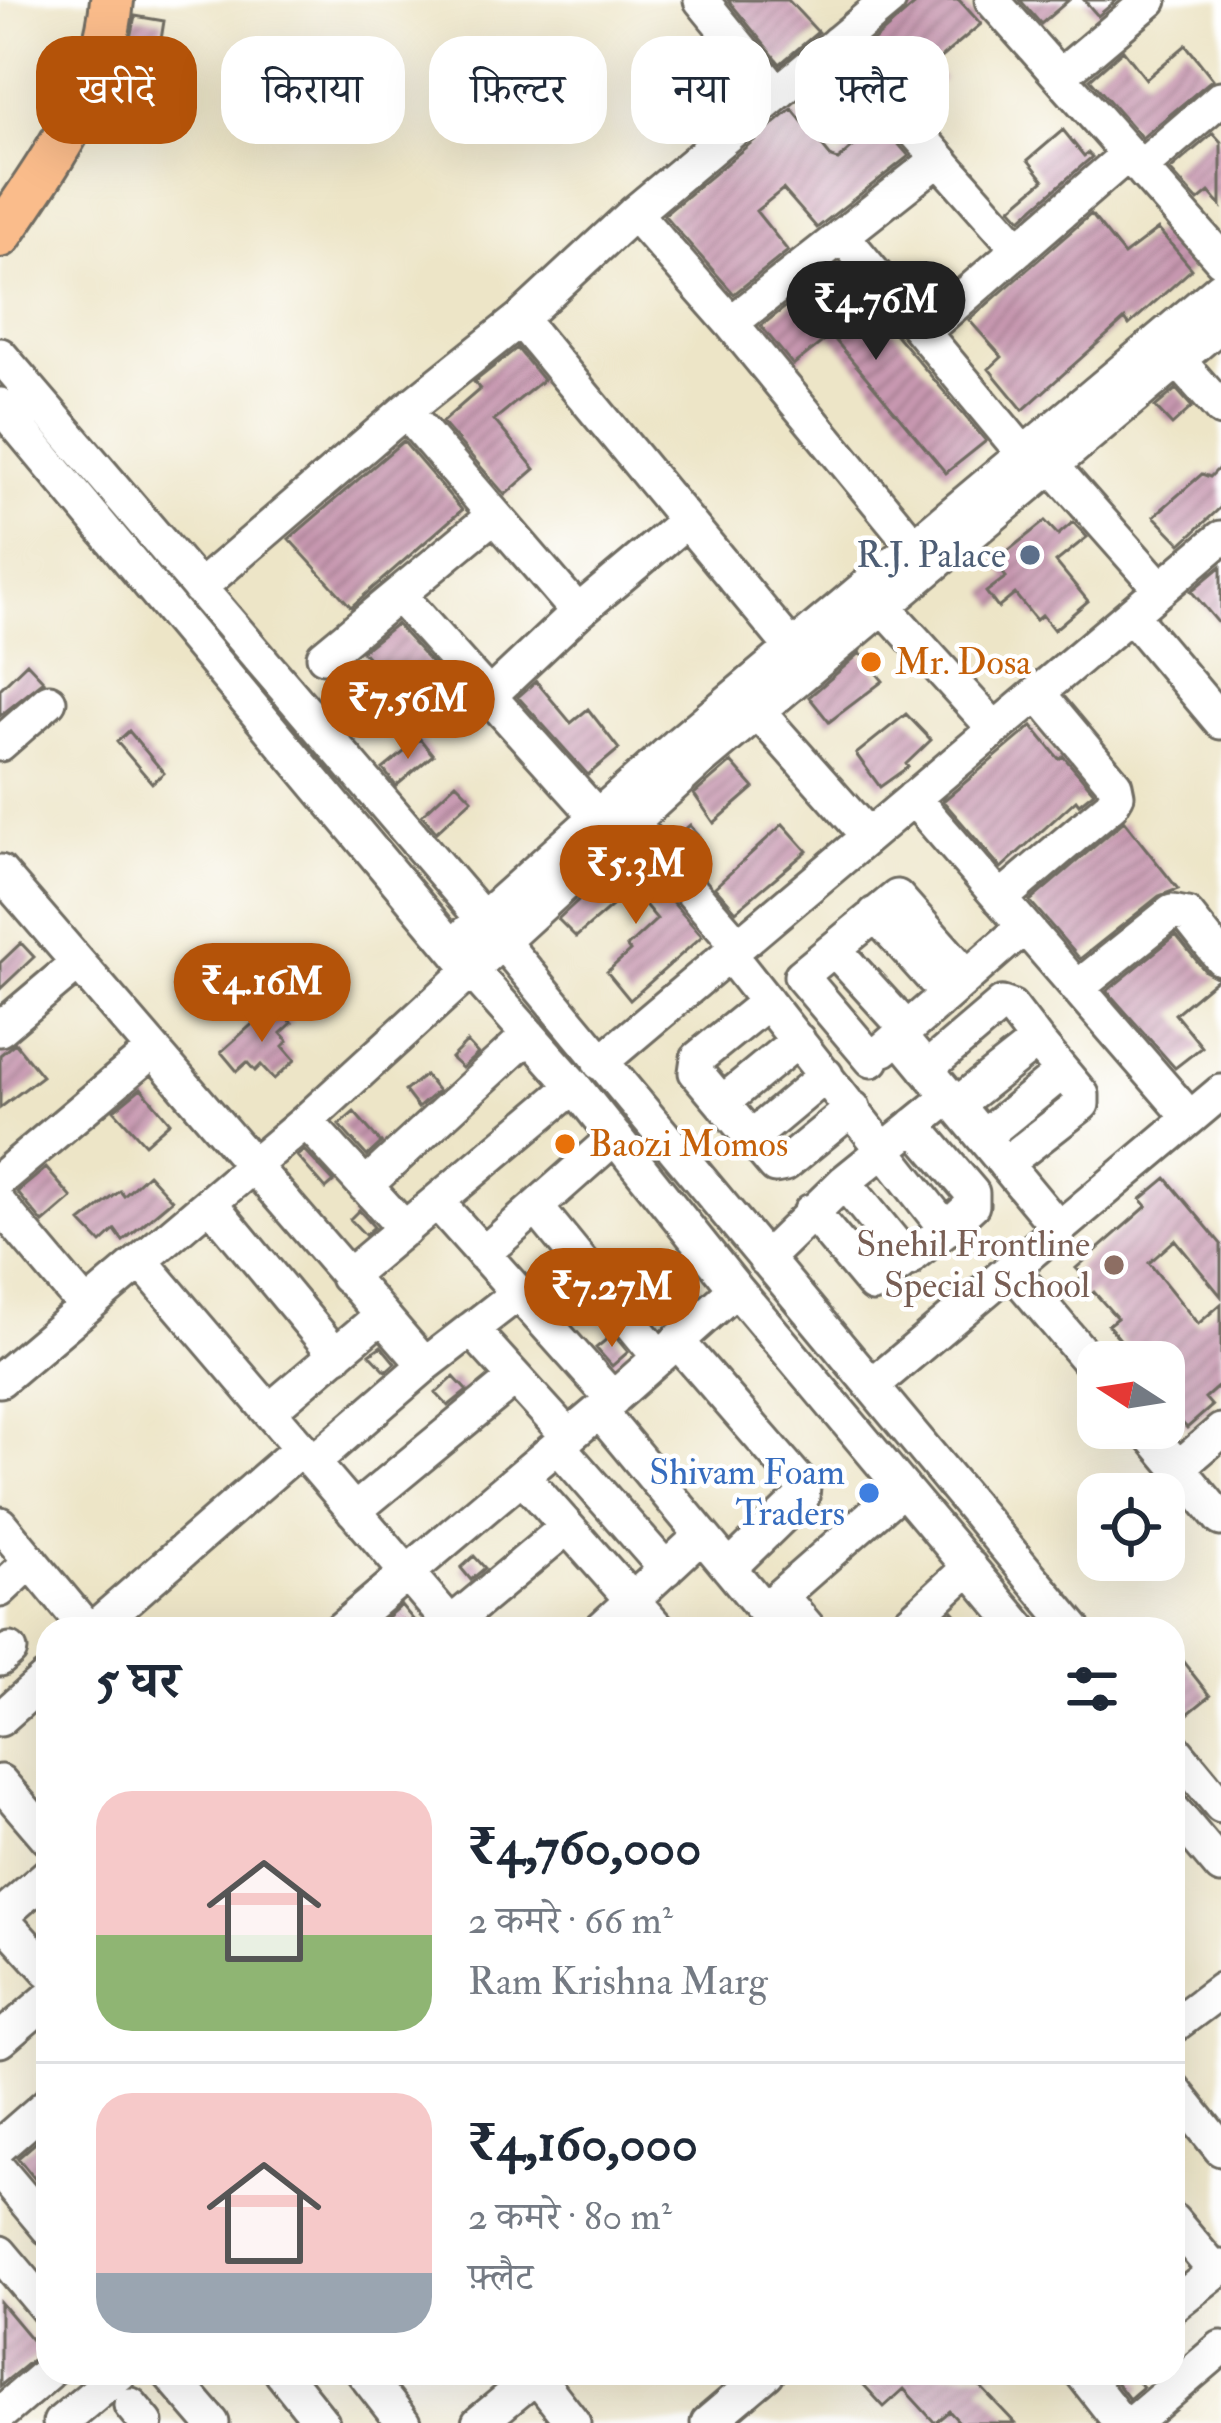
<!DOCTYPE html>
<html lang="hi">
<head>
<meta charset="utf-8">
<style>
  :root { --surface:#fff; --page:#f6f6f7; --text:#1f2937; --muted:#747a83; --line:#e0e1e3; --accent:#b45309 }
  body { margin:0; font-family:"IM FELL Double Pica","Noto Serif Devanagari",serif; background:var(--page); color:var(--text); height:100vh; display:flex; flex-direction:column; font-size:45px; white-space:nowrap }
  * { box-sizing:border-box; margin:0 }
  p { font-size:39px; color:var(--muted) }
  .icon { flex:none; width:66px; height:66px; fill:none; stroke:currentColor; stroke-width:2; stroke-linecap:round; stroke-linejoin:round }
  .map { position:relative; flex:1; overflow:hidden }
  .panel { position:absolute; left:36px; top:1617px; width:1149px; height:768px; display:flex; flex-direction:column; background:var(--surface); border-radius:36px; box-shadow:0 12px 48px #0002 }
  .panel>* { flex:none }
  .top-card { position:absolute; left:36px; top:36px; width:1149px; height:108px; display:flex; gap:24px }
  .needle { width:78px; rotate:282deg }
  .buttons { position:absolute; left:1077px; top:1341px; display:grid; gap:24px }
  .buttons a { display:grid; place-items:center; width:108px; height:108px; border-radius:24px; background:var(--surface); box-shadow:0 12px 48px #0002; font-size:60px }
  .price { position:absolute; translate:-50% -102px; padding:0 27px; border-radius:42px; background:var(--accent); color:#fff; font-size:39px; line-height:78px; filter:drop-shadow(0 3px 6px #0008) }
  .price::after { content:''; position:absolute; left:50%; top:72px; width:36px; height:27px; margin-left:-18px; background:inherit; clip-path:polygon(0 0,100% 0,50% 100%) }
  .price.selected { background:#222; color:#fff }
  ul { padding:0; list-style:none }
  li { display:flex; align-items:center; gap:36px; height:300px; padding:0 60px }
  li+li { border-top:3px solid var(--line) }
  li span { display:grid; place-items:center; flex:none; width:336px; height:240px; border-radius:36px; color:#555 }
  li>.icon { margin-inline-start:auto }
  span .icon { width:144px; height:144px; fill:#fffc; stroke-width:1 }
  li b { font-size:51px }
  h2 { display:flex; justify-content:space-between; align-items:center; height:144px; padding:0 60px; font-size:51px }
  .pill { padding:0 42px; border-radius:36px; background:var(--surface); box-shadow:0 12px 48px #0002; font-size:42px; line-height:108px }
  .pill.selected { background:var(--accent); color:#fff }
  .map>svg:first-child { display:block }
</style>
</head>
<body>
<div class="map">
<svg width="1221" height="2423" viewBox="0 0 1221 2423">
  <defs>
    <pattern id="building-hatch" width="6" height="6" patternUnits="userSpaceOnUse" patternTransform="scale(3)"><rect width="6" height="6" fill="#c798b0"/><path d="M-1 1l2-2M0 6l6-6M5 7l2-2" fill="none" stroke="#a27c8f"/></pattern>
  </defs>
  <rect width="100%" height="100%" fill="#fff"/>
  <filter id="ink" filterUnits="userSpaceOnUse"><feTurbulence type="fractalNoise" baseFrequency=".00833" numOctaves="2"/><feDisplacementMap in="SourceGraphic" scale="24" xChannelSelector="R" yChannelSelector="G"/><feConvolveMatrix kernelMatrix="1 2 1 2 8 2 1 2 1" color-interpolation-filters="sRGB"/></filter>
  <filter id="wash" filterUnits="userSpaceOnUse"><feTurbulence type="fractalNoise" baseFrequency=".004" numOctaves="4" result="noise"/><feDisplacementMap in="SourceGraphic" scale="48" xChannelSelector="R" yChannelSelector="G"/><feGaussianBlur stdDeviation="2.7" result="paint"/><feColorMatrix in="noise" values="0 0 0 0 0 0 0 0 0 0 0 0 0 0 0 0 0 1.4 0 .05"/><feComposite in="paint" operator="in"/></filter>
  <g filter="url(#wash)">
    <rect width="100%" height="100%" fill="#ede5c7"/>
    <g id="blocks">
      <path fill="url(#building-hatch)" d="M728 0H788L818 32 780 64Z
        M920 0H959L981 24 932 65 944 79 917 102 867 46Z
        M1020 0H1069L1041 24Z
        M1084 0H1117L1098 16Z
        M135 16 164 21 159 52 176 55 173 73 158 70 155 83 121 77Z
        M1186 45 1213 79 1142 138 1090 79 1123 50 1146 79Z
        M792 109 832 158 838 160 880 123 909 156 817 228 783 189 756 211 788 251 734 294 664 215Z
        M1063 130 1084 156 1088 153 1092 157 1021 219 1011 208 1044 180 1028 160Z
        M1213 133 1221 142V206L1209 192 1198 201 1170 170Z
        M1091 214 1124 255 1158 229 1192 269 1129 325 1125 319 1023 410 989 369 1002 357 969 320Z
        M838 266 986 441 946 473 831 335 793 365 761 326Z
        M517 348 543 380 494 420 535 469 505 495 442 422 480 389 474 382Z
        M1176 389 1192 407 1172 425 1155 407Z
        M403 441 462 510 351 607 289 539Z
        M1221 466V507L1181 544 1154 516 1202 474 1210 477Z
        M1045 521 1058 535 1073 522 1087 537 1056 562 1088 601 1054 630 1042 615 1036 620 1015 594 998 608 986 592 1006 577 994 562Z
        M1221 566V626L1191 591Z
        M396 624 453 687 419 718 362 651Z
        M860 653 883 681 829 722 809 697Z
        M27 663 44 681 0 716V689Z
        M536 681 571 723 588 709 619 749 588 775 518 697Z
        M906 714 931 740 906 764 908 767 880 787 856 754Z
        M1032 726 1059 759 1063 756 1094 792 1079 804 1076 800 1001 868 943 801Z
        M129 731 164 773 152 783 117 742Z
        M420 739 433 755 396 786 383 769Z
        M731 762 754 788 714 823 694 794Z
        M456 783 472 799 436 832 422 815Z
        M1124 821 1178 889 1159 896 1080 959 1030 901Z
        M783 824 807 851 736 911 715 887Z
        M690 825 701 839 686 853 674 839Z
        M635 859 702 936 630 1000 607 972 630 951 627 947 657 919 632 889 576 937 558 919 609 872 614 877Z
        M1176 935 1205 971 1218 978 1175 1014 1202 1047 1175 1068 1107 991Z
        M21 943 34 957 0 989V963Z
        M275 1004 292 1023 281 1033 288 1041 283 1046 295 1060 274 1079 261 1065 255 1071 247 1062 237 1071 221 1052Z
        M467 1042 478 1054 462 1068 451 1058Z
        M15 1043 42 1076 0 1108V1055Z
        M425 1075 438 1091 418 1108 405 1091Z
        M141 1088 170 1122 145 1144 114 1110Z
        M354 1112 381 1143 367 1156 339 1125Z
        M304 1150 334 1182 326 1189 297 1156Z
        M46 1168 72 1198 43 1223 17 1192Z
        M148 1174 172 1200 123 1241 115 1230 101 1243 81 1222 120 1191 124 1196Z
        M1166 1178 1221 1244V1296L1175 1240 1149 1263 1198 1324 1221 1304V1384L1205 1398 1212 1406 1187 1428 1164 1403V1362H1139L1108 1325 1117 1318 1094 1292 1086 1299 1074 1285 1084 1276 1076 1268 1147 1206 1141 1199Z
        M359 1210 374 1227 365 1235 350 1219Z
        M613 1334 628 1352 612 1366 596 1348Z
        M381 1346 395 1363 386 1371 370 1354Z
        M454 1377 467 1391 448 1406 436 1393Z
        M474 1556 485 1568 471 1580 461 1568Z
        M401 1605 421 1629H374L381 1622Z
        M953 1611 969 1629H944L939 1624Z
        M1173 1649 1210 1696 1173 1726Z
        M48 2132V2195L18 2158Z
        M0 2302 42 2352 0 2386Z
        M853 2373H994L980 2386 1015 2423H960L949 2411 935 2423 904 2389 884 2407Z
        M1109 2373H1130L1143 2387 1129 2399Z"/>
    </g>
  </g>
  <g filter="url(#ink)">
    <use href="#blocks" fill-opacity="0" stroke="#6f6c62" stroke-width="3"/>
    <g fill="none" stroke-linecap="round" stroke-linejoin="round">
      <g stroke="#6f6c62" stroke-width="39">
        <path id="minor" d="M701 0 777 93
          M992 0 1221 259
          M837 43 1019 249
          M1060 76 1150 0
          M1140 168 1221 98
          M634 213 731 323 914 546
          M842 235 1023 453
          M520 319 792 648
          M731 323 939 159
          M923 332 1128 154
          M0 355 483 919 1074 1629
          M1178 360 1221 409
          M0 405 473 972 574 1086 736 1289 1021 1629
          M405 411 578 612
          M1052 466 1161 589
          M199 588 405 411 520 319 634 213 889 0
          M400 597 596 815
          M884 607 995 729
          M1131 615 1221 722
          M324 656 493 516
          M488 697 578 612 686 521
          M758 712 868 836
          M0 744 49 701
          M913 798 1190 1118
          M633 824 739 946
          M0 872 425 1365
          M1000 899 1111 805 1117 795 1115 785 1038 693
          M875 914 947 994
          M467 933 677 745 1221 288
          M834 949 907 1029
          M729 954 946 1229 873 1285 811 1211
          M1077 988 1172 912 1187 915 1221 958
          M767 1002 698 1058 696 1072 775 1166 785 1164 853 1108
          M0 1029 78 963
          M899 1036 1059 1229
          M884 1049 1024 927
          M872 1060 801 976 897 897 967 976
          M600 1063 1221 538
          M926 1069 1002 1004 1011 1007 1037 1041
          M723 1102 798 1040
          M956 1105 1037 1041 1082 1095V1104L1005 1164
          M306 1121 405 1229
          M914 1125 972 1193V1205L946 1229
          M752 1137 826 1075
          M983 1137 1061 1073
          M0 1179 152 1051
          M844 1182 908 1260
          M365 1186 529 1035
          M437 1202 613 1399
          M210 1203 336 1355
          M0 1205 86 1307
          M536 1207 659 1357
          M483 1254 615 1137
          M765 1259 844 1182 949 1097
          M141 1261 455 1629
          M1011 1269 1098 1372
          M347 1277 574 1086
          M471 1329 569 1437
          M677 1341 803 1486 802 1497 729 1568
          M0 1380 306 1121 698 762 1221 324
          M872 1386 1221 1092
          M269 1411 382 1315
          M599 1411 764 1610 903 1488
          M1145 1428 1221 1519
          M558 1446 666 1569
          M313 1462 425 1365 518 1293
          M1178 1468 1221 1431
          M523 1477 658 1629
          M354 1511 515 1378
          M0 1524 87 1629
          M0 1590 31 1561
          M781 1596 809 1629
          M451 1624 567 1527
          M93 1629 301 1448
          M341 1629 599 1411 736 1289
          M601 1629 702 1535
          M902 1629 970 1567
          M0 1659 10 1650
          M0 1719 44 1680
          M1173 1748 1221 1806
          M0 1782 48 1838
          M1173 1810 1221 1867
          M0 1917 48 1970
          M0 1917 48 1875
          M1173 2026 1221 1990
          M0 2040 48 1999
          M1173 2089 1221 2149
          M0 2146 48 2104
          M0 2171 48 2228
          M1173 2221 1215 2271
          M0 2253 48 2310
          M1173 2305 1221 2267
          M169 2373 212 2423
          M282 2373 322 2423
          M364 2373 403 2423
          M534 2373 573 2423
          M1082 2373 1121 2423
          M131 2405 146 2423
          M0 2414 48 2373
          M60 2423 120 2373
          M479 2423 536 2376
          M708 2423 767 2373
          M1133 2423 1221 2348"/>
      </g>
      <g stroke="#6f6c62" stroke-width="48">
        <path id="major" d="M0 236C48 165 105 88 112 0"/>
      </g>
      <use href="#minor" stroke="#fff" stroke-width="33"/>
      <use href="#major" stroke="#fabc8b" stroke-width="42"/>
    </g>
  </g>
  <circle fill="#5c6f8a" stroke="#fff" stroke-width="4.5" cx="1030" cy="555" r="12"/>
  <g fill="#e8710a" stroke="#fff" stroke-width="4.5">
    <circle cx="871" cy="662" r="12"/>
    <circle cx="565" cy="1144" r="12"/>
  </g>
  <circle fill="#8d6e63" stroke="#fff" stroke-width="4.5" cx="1114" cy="1265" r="12"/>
  <circle fill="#3f7fe0" stroke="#fff" stroke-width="4.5" cx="869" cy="1493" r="12"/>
  <g text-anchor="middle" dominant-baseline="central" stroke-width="9" stroke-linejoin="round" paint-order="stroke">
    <g font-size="36" fill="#4e5e75" stroke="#fff" text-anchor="end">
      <text x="1006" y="555">R.J. Palace</text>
    </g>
    <g font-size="36" fill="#c56008" stroke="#fff" text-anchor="start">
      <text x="895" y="662">Mr. Dosa</text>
      <text x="589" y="1144">Baozi Momos</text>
    </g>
    <g font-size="36" fill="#785e54" stroke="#fff" text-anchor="end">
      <text x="1090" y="1244">Snehil Frontline<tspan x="1090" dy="41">Special School</tspan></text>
    </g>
    <g font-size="36" fill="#366cbe" stroke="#fff" text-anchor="end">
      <text x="845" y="1472">Shivam Foam<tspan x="845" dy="41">Traders</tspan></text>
    </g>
  </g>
</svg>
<div class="buttons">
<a><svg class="needle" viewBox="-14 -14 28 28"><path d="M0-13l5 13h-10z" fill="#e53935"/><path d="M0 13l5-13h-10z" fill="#747a83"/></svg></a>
<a><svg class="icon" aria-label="locate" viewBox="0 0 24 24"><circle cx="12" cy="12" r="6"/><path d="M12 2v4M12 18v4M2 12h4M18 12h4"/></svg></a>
</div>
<b class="price selected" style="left:876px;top:363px">₹4.76M</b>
<b class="price" style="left:408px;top:762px">₹7.56M</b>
<b class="price" style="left:636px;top:927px">₹5.3M</b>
<b class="price" style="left:262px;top:1045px">₹4.16M</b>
<b class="price" style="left:612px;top:1350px">₹7.27M</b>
<div class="top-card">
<a class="pill selected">खरीदें</a>
<a class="pill">किराया</a>
<a class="pill">फ़िल्टर</a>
<a class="pill">नया</a>
<a class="pill">फ़्लैट</a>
</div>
<section class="panel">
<h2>5 घर<svg class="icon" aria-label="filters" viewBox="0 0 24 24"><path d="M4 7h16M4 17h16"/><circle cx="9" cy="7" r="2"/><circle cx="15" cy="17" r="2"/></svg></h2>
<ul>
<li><span style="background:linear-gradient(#f6c9c9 60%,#8fb573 0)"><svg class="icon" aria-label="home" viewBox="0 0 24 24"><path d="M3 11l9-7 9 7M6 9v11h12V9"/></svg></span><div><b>₹4,760,000</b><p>2 कमरे · 66 m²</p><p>Ram Krishna Marg</p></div></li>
<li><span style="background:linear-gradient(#f6c9c9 75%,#9aa5b1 0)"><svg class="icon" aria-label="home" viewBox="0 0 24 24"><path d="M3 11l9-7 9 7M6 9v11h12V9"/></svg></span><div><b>₹4,160,000</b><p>2 कमरे · 80 m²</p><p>फ़्लैट</p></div></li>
</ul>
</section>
</div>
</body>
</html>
